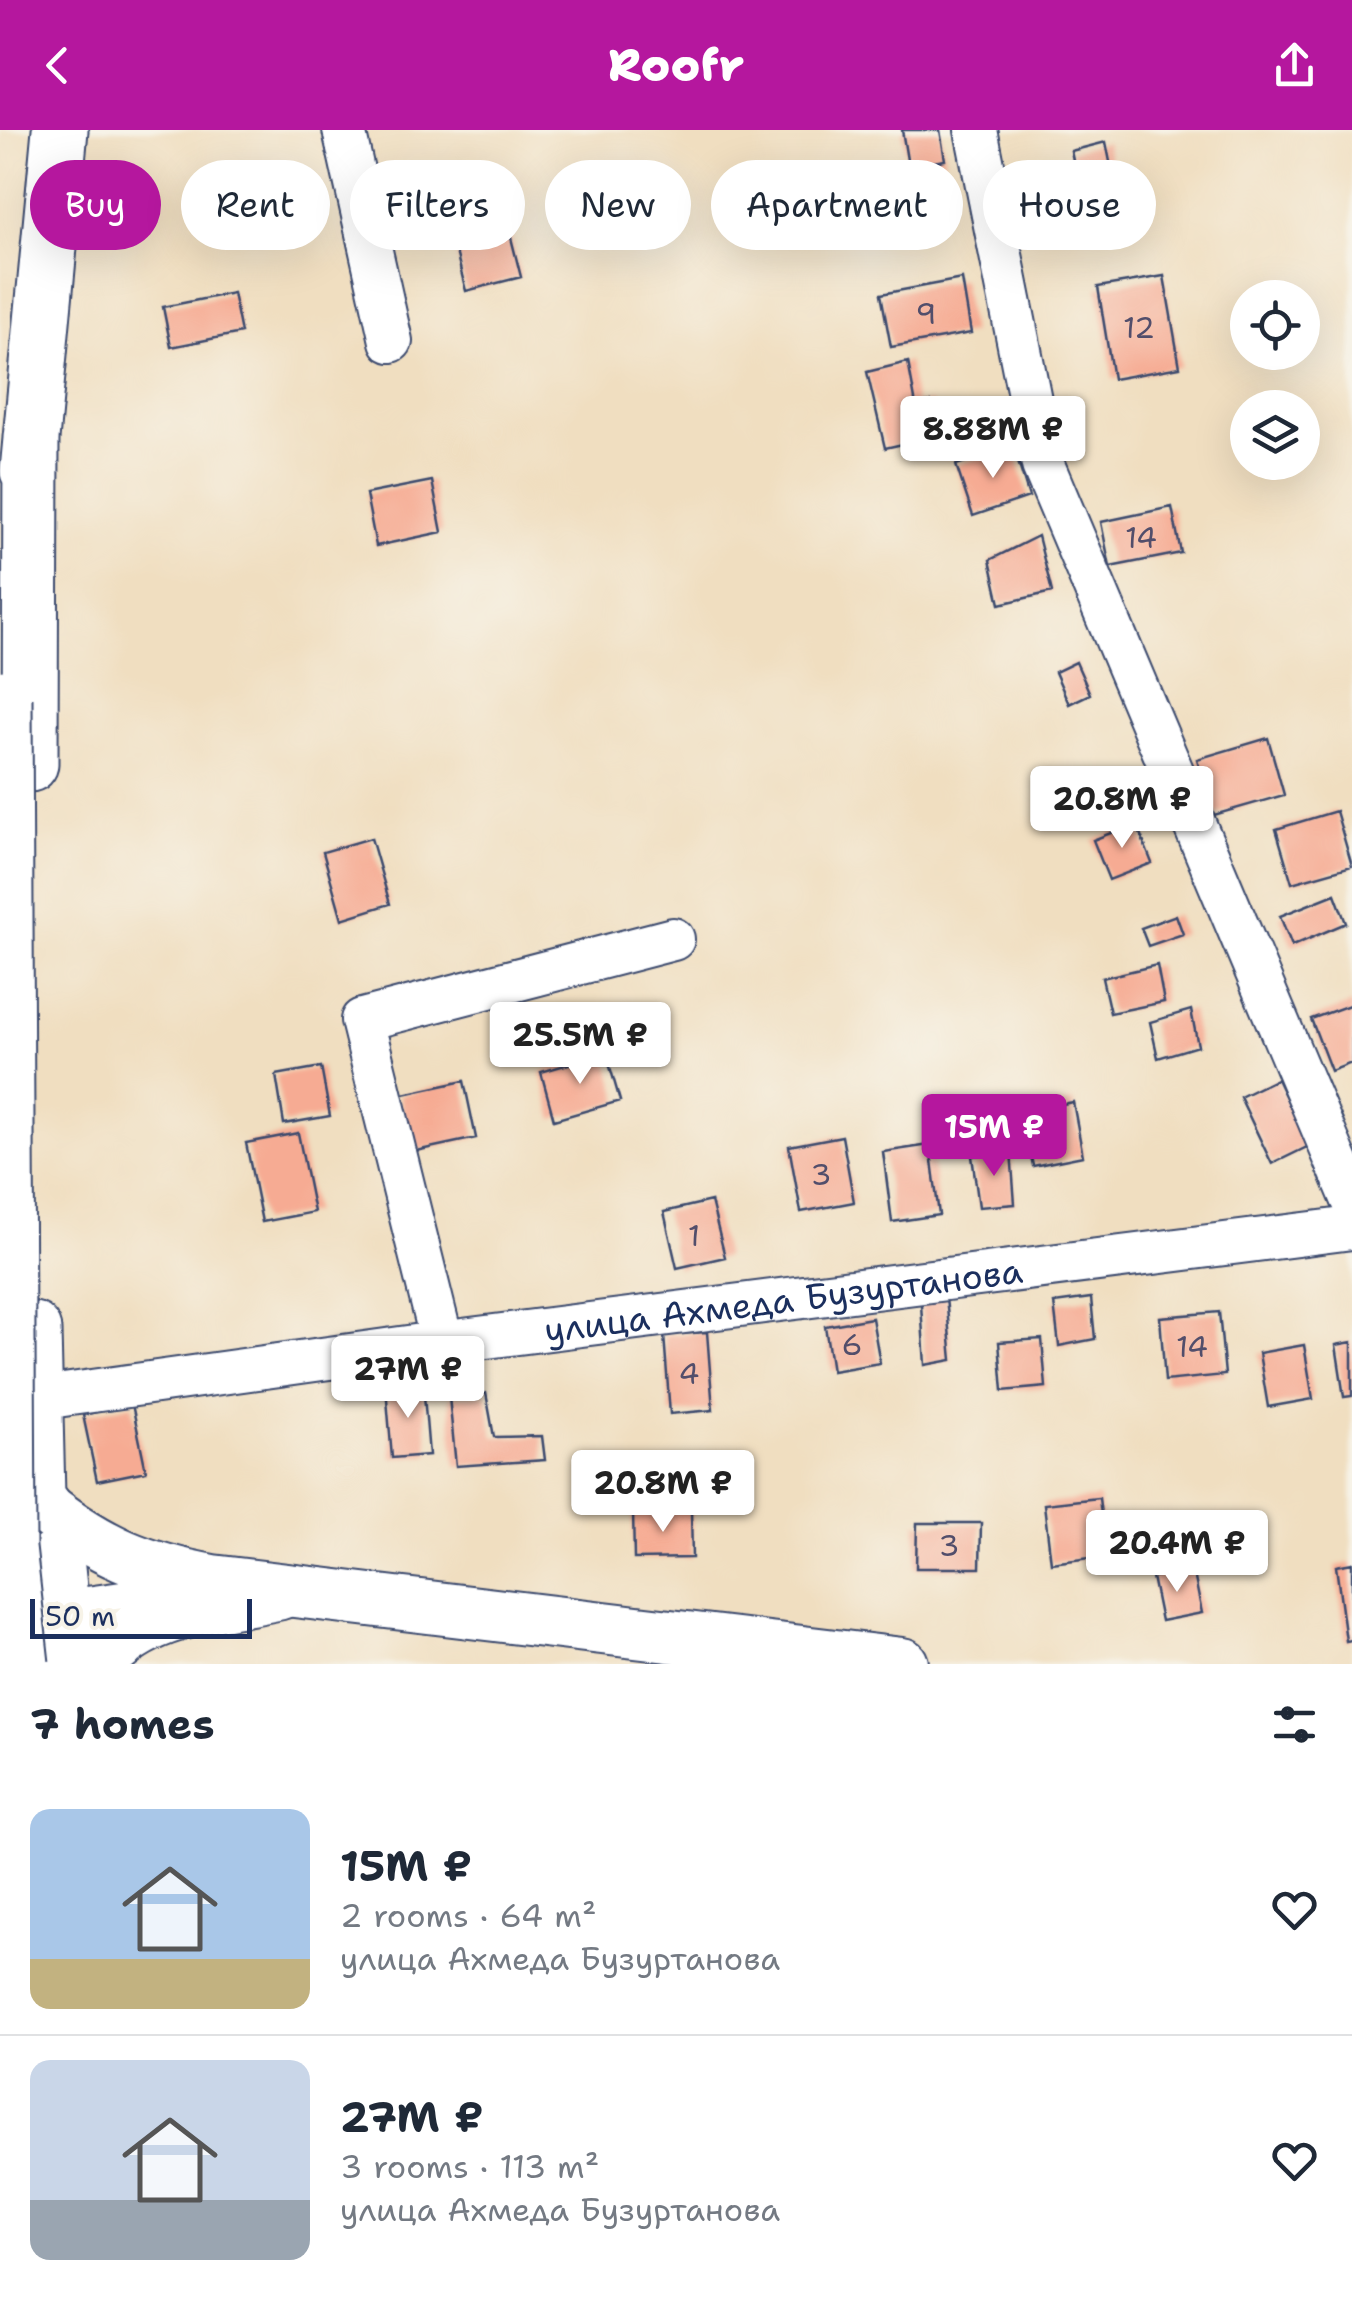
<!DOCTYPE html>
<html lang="en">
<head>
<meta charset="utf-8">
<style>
  :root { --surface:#fff; --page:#f2f2f3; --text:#1f2937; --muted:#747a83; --line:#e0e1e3; --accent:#b5179e }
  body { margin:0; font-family:"Shantell Sans",sans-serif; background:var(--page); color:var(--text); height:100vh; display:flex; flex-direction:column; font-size:38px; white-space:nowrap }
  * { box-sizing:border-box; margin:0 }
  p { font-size:32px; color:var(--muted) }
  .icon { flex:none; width:55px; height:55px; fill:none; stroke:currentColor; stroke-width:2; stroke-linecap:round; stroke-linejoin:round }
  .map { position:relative; height:1534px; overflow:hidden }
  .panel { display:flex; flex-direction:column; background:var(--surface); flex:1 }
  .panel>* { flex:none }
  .top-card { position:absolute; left:30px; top:30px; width:1292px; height:90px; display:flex; gap:20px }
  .controls { position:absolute; left:1230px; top:150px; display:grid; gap:20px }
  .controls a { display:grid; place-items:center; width:90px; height:90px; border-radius:50%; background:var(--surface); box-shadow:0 10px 40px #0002; font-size:50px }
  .scale { position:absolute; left:30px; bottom:25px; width:222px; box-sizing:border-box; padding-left:10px; border:5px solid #1b2f5e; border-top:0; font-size:28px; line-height:35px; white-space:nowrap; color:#1b2f5e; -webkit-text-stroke:8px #f7f3e8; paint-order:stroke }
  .price { position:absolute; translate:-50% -85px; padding:0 22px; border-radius:10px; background:#fff; color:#222; font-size:32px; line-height:65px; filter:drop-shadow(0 2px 5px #0008) }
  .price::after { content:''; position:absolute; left:50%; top:60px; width:30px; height:22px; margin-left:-15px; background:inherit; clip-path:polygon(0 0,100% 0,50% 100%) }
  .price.active { background:var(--accent); color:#fff }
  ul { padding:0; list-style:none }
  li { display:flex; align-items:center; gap:30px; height:250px; padding:0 30px }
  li+li { border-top:2px solid var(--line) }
  li span { display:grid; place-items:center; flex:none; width:280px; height:200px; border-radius:20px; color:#555 }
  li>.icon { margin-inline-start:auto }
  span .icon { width:120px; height:120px; fill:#fffc; stroke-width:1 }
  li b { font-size:42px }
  h2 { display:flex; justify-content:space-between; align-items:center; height:120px; padding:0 30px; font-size:42px }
  .pill { padding:0 35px; border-radius:45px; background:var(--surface); box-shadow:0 10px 40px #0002; font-size:35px; line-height:90px }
  .pill.active { background:var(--accent); color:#fff }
  header { display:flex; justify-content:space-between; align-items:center; height:130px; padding:0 30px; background:var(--accent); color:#fff; font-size:45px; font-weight:800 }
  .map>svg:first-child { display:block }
</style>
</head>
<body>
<header><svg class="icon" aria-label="back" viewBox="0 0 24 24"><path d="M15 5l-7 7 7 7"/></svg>Roofr<svg class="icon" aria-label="share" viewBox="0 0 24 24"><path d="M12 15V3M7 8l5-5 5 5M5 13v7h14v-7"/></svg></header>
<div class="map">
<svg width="1352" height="1534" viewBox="0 0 1352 1534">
  <rect width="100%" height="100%" fill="#f7f3e8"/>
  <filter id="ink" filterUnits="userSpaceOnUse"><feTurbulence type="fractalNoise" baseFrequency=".01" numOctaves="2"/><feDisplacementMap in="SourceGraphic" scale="20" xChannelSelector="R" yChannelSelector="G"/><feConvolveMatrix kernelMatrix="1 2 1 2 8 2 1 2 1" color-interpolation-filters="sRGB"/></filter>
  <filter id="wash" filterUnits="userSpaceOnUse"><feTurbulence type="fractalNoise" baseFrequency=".0048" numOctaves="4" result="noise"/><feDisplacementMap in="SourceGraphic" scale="40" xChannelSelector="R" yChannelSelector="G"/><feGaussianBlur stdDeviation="2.25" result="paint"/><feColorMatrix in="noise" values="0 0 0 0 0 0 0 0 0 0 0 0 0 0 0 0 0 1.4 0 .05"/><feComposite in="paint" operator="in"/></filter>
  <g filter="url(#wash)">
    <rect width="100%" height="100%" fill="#f0dec0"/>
    <g id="blocks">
      <path fill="#f6ab93" d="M902 0H940L945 30 908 36Z
        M1106 12 1123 96 1089 105 1071 21Z
        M505 84 521 147 466 161 450 98Z
        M1164 146 1180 237 1113 249 1098 157Z
        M962 149 971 203 891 217 881 164Z
        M233 163 241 203 171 217 163 177Z
        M908 232 916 275 931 272 938 306 885 318 867 242Z
        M1013 316 1029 367 973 386 956 335Z
        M432 351 442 402 376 416 366 364Z
        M1172 377 1181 423 1110 437 1101 392Z
        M1038 406 1052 462 1000 474 990 430Z
        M1076 532 1090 564 1069 574 1055 542Z
        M1268 608 1284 665 1214 685 1197 629Z
        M1336 681 1352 736 1292 753 1276 699Z
        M1136 693 1152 733 1109 750 1093 710Z
        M371 708 390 774 342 789 323 722Z
        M1335 764 1346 793 1292 816 1280 786Z
        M1176 785 1183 804 1148 816 1141 798Z
        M1157 835 1164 872 1110 883 1102 848Z
        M1352 874V933L1331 941 1311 889Z
        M1191 880 1198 916 1158 928 1150 892Z
        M606 923 620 971 554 990 541 942Z
        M321 937 330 986 284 994 276 945Z
        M1277 949 1309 1016 1272 1034 1240 967Z
        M464 951 476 1008 411 1022 399 965Z
        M1073 972 1083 1026 1033 1036 1022 982Z
        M298 1003 314 1082 262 1092 246 1013Z
        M842 1006 854 1072 801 1082 789 1016Z
        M930 1015 939 1085 892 1092 883 1022Z
        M1011 1021 1015 1074 979 1077 972 1026Z
        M711 1071 725 1127 677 1138 664 1082Z
        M945 1157 952 1230 925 1235 920 1159Z
        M1091 1168 1095 1209 1059 1216 1054 1173Z
        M1219 1182 1225 1245 1165 1251 1160 1187Z
        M872 1188 880 1233 832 1241 825 1196Z
        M707 1202 713 1280 670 1284 664 1205Z
        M1042 1209 1046 1257 1003 1261 999 1212Z
        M1352 1212V1266L1344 1267 1336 1215Z
        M1304 1215 1313 1269 1268 1277 1259 1223Z
        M423 1253 429 1325 392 1328 386 1257Z
        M486 1263 494 1307 542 1306 545 1330 456 1336 449 1267Z
        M132 1274 146 1341 97 1351 83 1285Z
        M1099 1368 1106 1426 1051 1433 1044 1374Z
        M691 1380 692 1428 634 1429 633 1381Z
        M917 1393H981L980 1438H916Z
        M1352 1433V1510L1346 1511 1336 1436Z
        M1193 1439 1202 1483 1161 1491 1152 1447Z"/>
    </g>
  </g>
  <g filter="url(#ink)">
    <use href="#blocks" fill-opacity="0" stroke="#3b496d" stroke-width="2.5"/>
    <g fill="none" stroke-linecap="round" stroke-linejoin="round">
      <g stroke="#3b496d" stroke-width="46">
        <g id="minor">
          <path d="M344 0 391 211"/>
          <path d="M976 0 1043 335 1352 1068"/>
          <path d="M442 1212 362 890 673 809"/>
          <path id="s1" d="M35 1269 415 1216 1352 1098"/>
        </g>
      </g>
      <g stroke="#3b496d" stroke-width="56">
        <path id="major" d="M44 1377C101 1421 142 1438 212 1451L902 1534
          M18 1493 193 1468"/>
      </g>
      <g stroke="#3b496d" stroke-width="59">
        <path id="highway" d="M28 341 60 0
          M30 634 31 307
          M33 1200 37 1367 44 1377
          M56 1429 67 1534
          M98 1534C138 1479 217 1475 279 1462"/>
      </g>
      <use href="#minor" stroke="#fff" stroke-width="42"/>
      <use href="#major" stroke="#fff" stroke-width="52"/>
      <use href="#highway" stroke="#fff" stroke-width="55"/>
      <g stroke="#3b496d" stroke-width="59" stroke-linecap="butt">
        <path id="highway-bridge" d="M4 568 8 1418 21 1534"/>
      </g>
      <use href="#highway-bridge" stroke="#fff" stroke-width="55"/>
    </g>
  </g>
  <g text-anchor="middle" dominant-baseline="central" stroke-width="8" stroke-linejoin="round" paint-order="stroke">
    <g font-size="30" fill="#524e6b">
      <text x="926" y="183">9</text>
      <text x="1139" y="197">12</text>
      <text x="1141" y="407">14</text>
      <text x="821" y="1044">3</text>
      <text x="694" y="1105">1</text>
      <text x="852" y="1214">6</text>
      <text x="1192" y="1216">14</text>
      <text x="689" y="1243">4</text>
      <text x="949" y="1415">3</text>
    </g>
    <g font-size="35" fill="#1b2f5e" stroke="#f7f3e8">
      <text stroke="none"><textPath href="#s1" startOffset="755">улица Ахмеда Бузуртанова</textPath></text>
    </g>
  </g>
</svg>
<div class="controls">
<a><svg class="icon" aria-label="locate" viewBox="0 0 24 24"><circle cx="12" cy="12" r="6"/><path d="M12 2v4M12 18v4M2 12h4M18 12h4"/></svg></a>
<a><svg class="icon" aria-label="layers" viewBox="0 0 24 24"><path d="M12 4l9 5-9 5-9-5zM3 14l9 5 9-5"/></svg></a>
</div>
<div class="scale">50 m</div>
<b class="price" style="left:993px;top:351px">8.88M ₽</b>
<b class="price" style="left:1122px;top:721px">20.8M ₽</b>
<b class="price" style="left:580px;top:957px">25.5M ₽</b>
<b class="price active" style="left:994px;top:1049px">15M ₽</b>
<b class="price" style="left:408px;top:1291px">27M ₽</b>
<b class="price" style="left:663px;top:1405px">20.8M ₽</b>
<b class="price" style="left:1177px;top:1465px">20.4M ₽</b>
<div class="top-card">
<a class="pill active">Buy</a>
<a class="pill">Rent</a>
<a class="pill">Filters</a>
<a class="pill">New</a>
<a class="pill">Apartment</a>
<a class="pill">House</a>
</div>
</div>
<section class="panel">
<h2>7 homes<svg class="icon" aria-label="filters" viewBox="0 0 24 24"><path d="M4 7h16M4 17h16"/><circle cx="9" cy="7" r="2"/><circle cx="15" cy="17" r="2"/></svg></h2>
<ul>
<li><span style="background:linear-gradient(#a9c7e8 75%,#c2b280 0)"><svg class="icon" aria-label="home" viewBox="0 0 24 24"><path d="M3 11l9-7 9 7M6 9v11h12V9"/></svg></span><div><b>15M ₽</b><p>2 rooms · 64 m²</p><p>улица Ахмеда Бузуртанова</p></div><svg class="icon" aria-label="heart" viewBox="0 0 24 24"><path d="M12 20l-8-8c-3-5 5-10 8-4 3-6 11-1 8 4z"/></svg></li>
<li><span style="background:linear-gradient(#c9d6e8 70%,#9aa5b1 0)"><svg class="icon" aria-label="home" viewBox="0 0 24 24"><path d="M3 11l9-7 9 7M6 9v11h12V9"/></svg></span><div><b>27M ₽</b><p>3 rooms · 113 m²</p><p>улица Ахмеда Бузуртанова</p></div><svg class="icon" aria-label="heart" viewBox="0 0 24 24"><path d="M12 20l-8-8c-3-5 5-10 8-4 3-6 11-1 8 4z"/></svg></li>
</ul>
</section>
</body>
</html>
